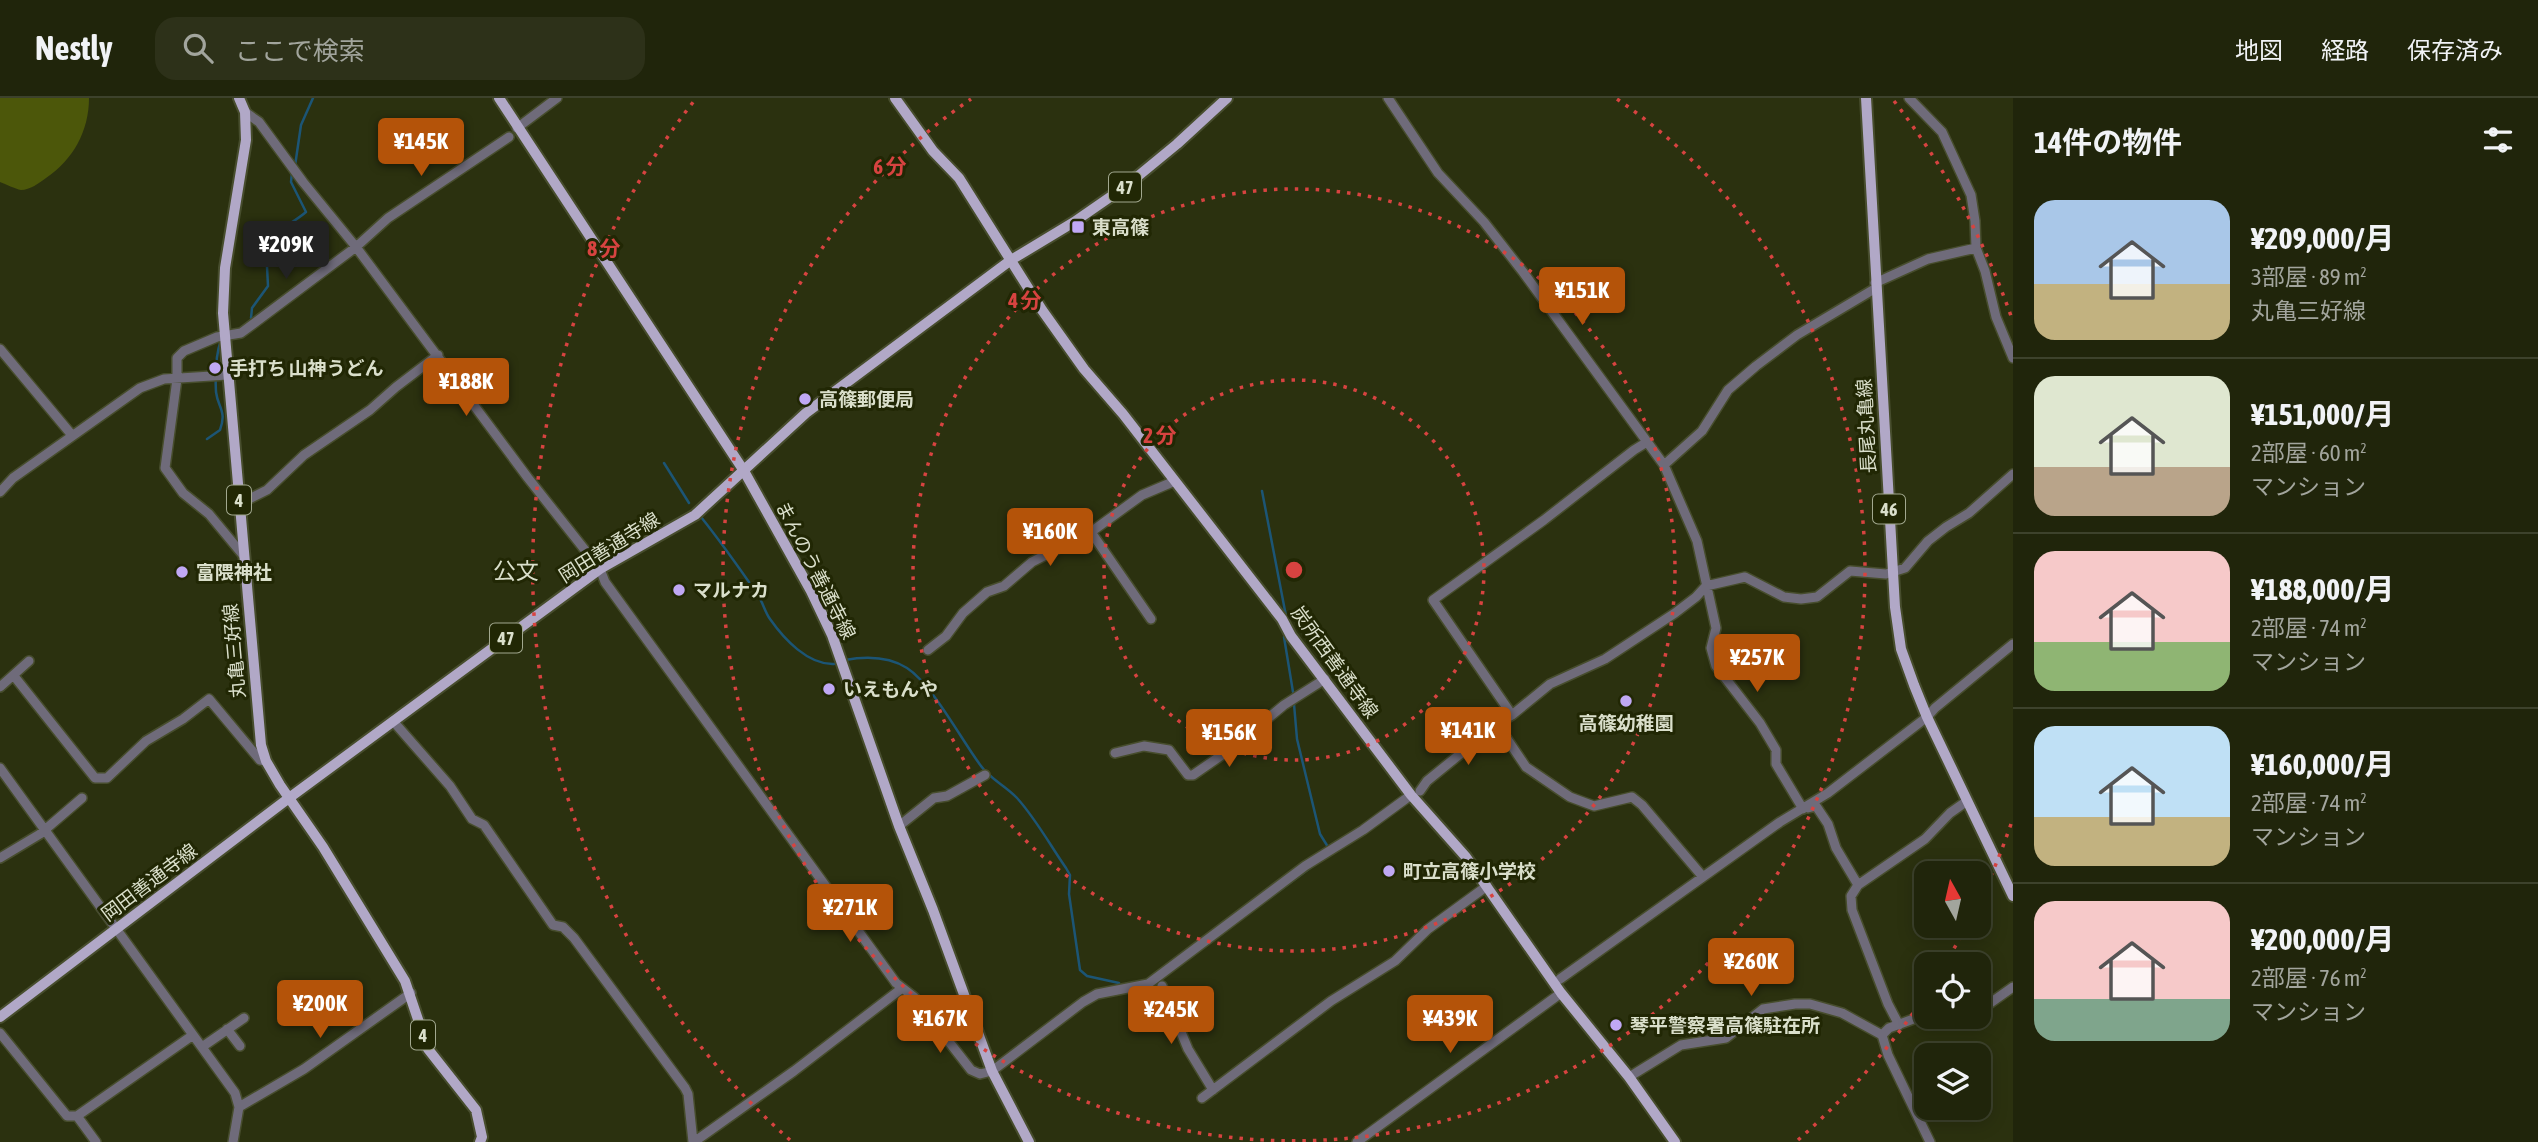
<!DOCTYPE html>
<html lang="ja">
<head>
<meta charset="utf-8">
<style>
  :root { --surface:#20250b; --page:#2d3119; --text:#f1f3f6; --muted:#a2a59d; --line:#3d422c; --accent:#b45309 }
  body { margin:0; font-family:"Asap Condensed","Noto Sans JP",sans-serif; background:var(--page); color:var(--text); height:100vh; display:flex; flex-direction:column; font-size:26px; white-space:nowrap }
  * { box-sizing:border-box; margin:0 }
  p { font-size:23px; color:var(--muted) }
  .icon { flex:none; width:38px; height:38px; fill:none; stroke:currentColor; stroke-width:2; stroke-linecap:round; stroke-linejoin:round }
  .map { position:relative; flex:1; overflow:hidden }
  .panel { display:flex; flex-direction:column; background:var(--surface); width:525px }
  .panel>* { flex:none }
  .needle { width:46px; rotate:352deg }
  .fabs { position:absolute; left:1914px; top:763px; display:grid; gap:14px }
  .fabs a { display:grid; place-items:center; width:77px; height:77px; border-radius:14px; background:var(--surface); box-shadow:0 4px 18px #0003,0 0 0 2px var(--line); font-size:35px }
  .price { position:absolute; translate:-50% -60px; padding:0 16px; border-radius:7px; background:var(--accent); color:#fff; font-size:23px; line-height:46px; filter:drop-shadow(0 2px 4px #0008) }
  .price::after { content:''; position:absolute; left:50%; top:42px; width:21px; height:16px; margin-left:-10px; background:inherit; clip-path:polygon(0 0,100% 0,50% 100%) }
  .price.on { background:#222; color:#fff }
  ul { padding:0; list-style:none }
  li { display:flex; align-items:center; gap:21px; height:175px; padding:0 21px }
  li+li { border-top:2px solid var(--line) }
  li span { display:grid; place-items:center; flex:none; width:196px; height:140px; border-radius:21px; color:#555 }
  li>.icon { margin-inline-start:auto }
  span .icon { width:84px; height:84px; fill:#fffc; stroke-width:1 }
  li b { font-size:30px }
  h2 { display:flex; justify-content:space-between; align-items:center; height:84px; padding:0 21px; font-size:30px }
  header { display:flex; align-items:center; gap:42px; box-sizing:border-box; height:98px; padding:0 35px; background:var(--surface); border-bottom:2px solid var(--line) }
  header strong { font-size:33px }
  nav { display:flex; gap:38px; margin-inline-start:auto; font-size:24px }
  .search { width:490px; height:63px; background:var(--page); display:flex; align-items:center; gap:18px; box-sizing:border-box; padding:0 24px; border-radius:21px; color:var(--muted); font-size:26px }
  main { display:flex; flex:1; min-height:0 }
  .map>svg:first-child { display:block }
</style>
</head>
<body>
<header>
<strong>Nestly</strong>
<div class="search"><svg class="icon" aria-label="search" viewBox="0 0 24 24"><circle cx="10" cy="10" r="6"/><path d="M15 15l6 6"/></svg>ここで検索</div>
<nav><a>地図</a><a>経路</a><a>保存済み</a></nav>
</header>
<main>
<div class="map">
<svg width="2013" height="1044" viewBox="0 0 2013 1044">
  <rect width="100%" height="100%" fill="#2b310f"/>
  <path fill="#4c570a" d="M0 0H89C89 33 73 62 46 80 39 85 30 92 21 92 15 91 6 86 0 84Z"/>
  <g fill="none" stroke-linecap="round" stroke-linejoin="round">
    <path stroke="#1c5575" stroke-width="2.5" d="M295 68 301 27 313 0
      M251 220 252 210 268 188 266 149C275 131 291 127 306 114L291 84 292 74
      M207 341 220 332C227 313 218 310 216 294 215 276 215 259 221 242
      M664 365 689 405
      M1262 393 1286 518
      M701 419C721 444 740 471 758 497 763 505 765 514 770 521 784 541 808 567 834 566
      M1284 539 1293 594
      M845 562C867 558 888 558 907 570 932 586 962 643 981 668 990 681 1006 688 1017 700 1036 721 1050 747 1066 770L1070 777 1069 796 1080 872 1087 878 1119 885
      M1294 606 1297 641 1320 736 1328 749
      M1252 813 1314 767
      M1131 894 1148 890"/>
    <g stroke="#474d2d" stroke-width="12">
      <path id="minor" d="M1388 0 1438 75 1484 124 1523 174 1664 367 1697 443 1716 530 1711 550 1716 568 1760 625 1776 652V666L1803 711
        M1909 0 1942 34 1971 97 1975 123 1976 150 1985 173 1996 219 2013 260
        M245 14 259 24 303 84 356 149 528 380 600 471 605 484 896 885 914 899 971 972 980 976 992 973 1083 904 1097 896 1148 886 1305 768 1363 732 1411 697
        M517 30 557 0
        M1875 185 1928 161 1976 150
        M0 251 71 336
        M1664 367 1702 333 1728 292 1756 268 1797 237 1876 190
        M0 394 13 380 140 290 164 281 227 277
        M239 406 267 392 304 357 370 312 396 289 438 257
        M1091 434 1151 521
        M243 457 209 416 183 395 165 370 177 281V260L184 253 217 239 241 235 356 149 388 120 509 39
        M928 552 946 538 963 515 987 494 1004 488 1032 464 1091 434 1142 397 1175 383
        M14 578 95 680H107L146 643 183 621 209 601 260 662 266 663
        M0 589 29 563
        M1512 617 1433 502 1544 422 1634 352 1647 344
        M393 623 450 688 472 721 484 727 553 827 563 829 574 840 685 990 688 996 693 1044
        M1497 626 1526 669 1570 699 1594 708 1632 699 1642 707 1703 779
        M1115 655 1144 648 1169 652 1188 677H1193L1232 650 1284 607 1325 581
        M0 670 235 995 239 1009 233 1044
        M1420 693 1427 683 1497 626 1512 617 1550 586 1605 561 1675 515 1696 499 1706 488 1745 479 1784 499 1801 501 1817 499 1850 473 1886 476 1905 470 1928 443 1946 429 1969 415 2013 376
        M1808 710 1816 708 1828 726 1836 750 1858 787 1851 798 1852 812 1888 906 1899 927
        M899 728 934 700 947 698 985 677
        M0 760 40 736 82 700
        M1858 787 1925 741 1950 715 1967 703
        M1560 881 1780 724 1828 695 1927 619 1935 610 2013 546
        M1162 888 1188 951 1213 992
        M1979 913 2013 889
        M227 931 240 948
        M0 935 67 1018H77L96 1044
        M1882 937 1889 930 1927 916
        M202 949 244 920
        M1629 979 1681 947 1726 940 1763 911 1795 906H1810L1842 915 1882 937 1888 957 1930 1044
        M1202 1000 1331 903 1395 863 1428 831 1487 788
        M239 1009 304 971 411 895
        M77 1018 193 937
        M694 1044 794 973 901 891
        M1357 1044 1561 895"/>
    </g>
    <g stroke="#474d2d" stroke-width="14">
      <path id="major" d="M239 0 245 14 246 42 225 170 223 215 261 647 266 663 280 687 323 749 405 883 428 951 476 1012 482 1039 480 1044
        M499 0 744 373 811 493 832 537 899 728 933 812 992 973 1029 1044
        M895 0 933 53 959 80 1042 212 1084 271 1123 316 1282 521 1291 538 1411 697 1466 759 1561 895 1629 979 1675 1044
        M1866 0 1895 509 1901 551 1914 587 1927 619 2013 798
        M0 919 289 700 600 471 695 417 806 315 1011 162 1074 124 1126 88 1177 46 1227 0"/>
    </g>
    <use href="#minor" stroke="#6f6b7a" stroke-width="9"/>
    <use href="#major" stroke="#b1a8c7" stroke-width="10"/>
  </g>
  <g fill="none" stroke="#d74340" stroke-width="3.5" stroke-dasharray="3.5 7">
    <circle cx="1294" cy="472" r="190"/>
    <circle cx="1294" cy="472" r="381"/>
    <path d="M1617 1A571 571 0 1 1 971 1"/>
    <path d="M2011 726A761 761 0 0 1 1981 800M1966 829A761 761 0 0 1 1946 864M1925 898A761 761 0 0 1 1798 1042M790 1042A761 761 0 0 1 694 3M1894 3A761 761 0 0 1 2011 218"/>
  </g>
  <g fill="#c0a8f4" stroke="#212704" stroke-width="2.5">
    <rect x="1071" y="122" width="14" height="14" rx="3.5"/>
    <circle cx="215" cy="270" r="7"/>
    <circle cx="805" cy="301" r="7"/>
    <circle cx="182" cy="474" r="7"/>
    <circle cx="679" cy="492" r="7"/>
    <circle cx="829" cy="591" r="7"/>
    <circle cx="1626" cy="603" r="7"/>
    <circle cx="1389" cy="773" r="7"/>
    <circle cx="1616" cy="927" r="7"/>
  </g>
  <g text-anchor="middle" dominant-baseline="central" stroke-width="6" stroke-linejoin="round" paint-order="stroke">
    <g fill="#212704" stroke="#a2a88f" stroke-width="2">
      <rect x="1109" y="74.5" width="32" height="29" rx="5"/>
      <rect x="227" y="387.5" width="24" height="29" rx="5"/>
      <rect x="1873" y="396.5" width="32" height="29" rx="5"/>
      <rect x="490" y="525.5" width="32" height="29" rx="5"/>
      <rect x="411" y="922.5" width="24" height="29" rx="5"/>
    </g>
    <g font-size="18" font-weight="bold" fill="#dadfcb">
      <text x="1125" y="89">47</text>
      <text x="239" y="402">4</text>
      <text x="1889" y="411">46</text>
      <text x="506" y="540">47</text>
      <text x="423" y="937">4</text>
    </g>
    <g font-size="19" font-weight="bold" fill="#dadfcb" stroke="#212704" text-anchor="start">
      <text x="1092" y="129">東高篠</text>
      <text x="229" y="270">手打ち 山神うどん</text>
      <text x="819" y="301">高篠郵便局</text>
      <text x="196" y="474">富隈神社</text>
      <text x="693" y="492">マルナカ</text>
      <text x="843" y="591">いえもんや</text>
      <text x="1626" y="625" text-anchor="middle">高篠幼稚園</text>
      <text x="1403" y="773">町立高篠小学校</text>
      <text x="1630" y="927">琴平警察署高篠駐在所</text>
    </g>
    <g font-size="19" fill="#dadfcb" stroke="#212704">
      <text transform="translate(1866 328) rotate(-93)">長尾丸亀線</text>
      <text transform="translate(609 449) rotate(-32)">岡田善通寺線</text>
      <text transform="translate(816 472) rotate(63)">まんのう善通寺線</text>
      <text transform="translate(234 553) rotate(-95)">丸亀三好線</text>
      <text transform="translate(1335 564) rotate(54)">炭所西善通寺線</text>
      <text transform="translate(149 784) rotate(-37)">岡田善通寺線</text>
    </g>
    <g font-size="23" fill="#dadfcb" stroke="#212704">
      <text x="516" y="473">公文</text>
    </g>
  </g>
  <circle cx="1294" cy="472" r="10" fill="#d74340" stroke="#212704" stroke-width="3.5"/>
  <g font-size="21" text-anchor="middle" font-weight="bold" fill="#d74340" stroke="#212704" stroke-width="6" stroke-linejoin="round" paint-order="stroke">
    <text x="890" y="76">6 分</text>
    <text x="604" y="158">8 分</text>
    <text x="1025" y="210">4 分</text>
    <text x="1160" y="345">2 分</text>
  </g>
</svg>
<div class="fabs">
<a><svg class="needle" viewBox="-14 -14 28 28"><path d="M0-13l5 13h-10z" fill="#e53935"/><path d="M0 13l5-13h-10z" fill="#a2a59d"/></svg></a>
<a><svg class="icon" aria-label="locate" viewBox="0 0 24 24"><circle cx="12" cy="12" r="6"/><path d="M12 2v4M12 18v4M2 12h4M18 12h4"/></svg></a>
<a><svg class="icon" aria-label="layers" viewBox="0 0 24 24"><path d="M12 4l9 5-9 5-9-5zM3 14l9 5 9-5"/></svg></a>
</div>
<b class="price" style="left:421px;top:80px">¥145K</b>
<b class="price on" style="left:286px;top:183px">¥209K</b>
<b class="price" style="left:1582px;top:229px">¥151K</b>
<b class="price" style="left:466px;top:320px">¥188K</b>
<b class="price" style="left:1050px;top:470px">¥160K</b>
<b class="price" style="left:1757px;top:596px">¥257K</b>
<b class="price" style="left:1468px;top:669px">¥141K</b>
<b class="price" style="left:1229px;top:671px">¥156K</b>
<b class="price" style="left:850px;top:846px">¥271K</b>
<b class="price" style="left:1751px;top:900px">¥260K</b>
<b class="price" style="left:320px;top:942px">¥200K</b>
<b class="price" style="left:1171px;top:948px">¥245K</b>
<b class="price" style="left:940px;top:957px">¥167K</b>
<b class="price" style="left:1450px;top:957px">¥439K</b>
</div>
<section class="panel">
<h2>14件の物件<svg class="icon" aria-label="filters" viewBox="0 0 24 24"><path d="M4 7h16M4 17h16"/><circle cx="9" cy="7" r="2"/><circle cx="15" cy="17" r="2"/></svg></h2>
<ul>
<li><span style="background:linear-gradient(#a9c7e8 60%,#c2b280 0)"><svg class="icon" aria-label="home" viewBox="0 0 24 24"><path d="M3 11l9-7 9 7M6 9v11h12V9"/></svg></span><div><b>¥209,000/月</b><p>3部屋 · 89 m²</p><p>丸亀三好線</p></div></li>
<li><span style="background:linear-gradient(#dfe7d0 65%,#b9a48a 0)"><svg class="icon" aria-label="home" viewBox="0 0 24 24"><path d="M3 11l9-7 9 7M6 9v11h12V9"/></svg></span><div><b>¥151,000/月</b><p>2部屋 · 60 m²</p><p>マンション</p></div></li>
<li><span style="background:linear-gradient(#f6c9c9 65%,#8fb573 0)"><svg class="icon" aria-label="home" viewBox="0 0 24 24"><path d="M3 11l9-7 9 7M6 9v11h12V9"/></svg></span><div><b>¥188,000/月</b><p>2部屋 · 74 m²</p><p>マンション</p></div></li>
<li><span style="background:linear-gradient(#bfe0f5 65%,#c2b280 0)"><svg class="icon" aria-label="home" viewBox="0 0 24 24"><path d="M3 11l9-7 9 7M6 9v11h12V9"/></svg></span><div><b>¥160,000/月</b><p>2部屋 · 74 m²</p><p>マンション</p></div></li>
<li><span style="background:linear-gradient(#f6c9c9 70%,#7fa58c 0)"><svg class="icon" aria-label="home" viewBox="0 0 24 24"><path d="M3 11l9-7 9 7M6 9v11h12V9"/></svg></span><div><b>¥200,000/月</b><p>2部屋 · 76 m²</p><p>マンション</p></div></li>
</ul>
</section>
</main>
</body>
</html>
